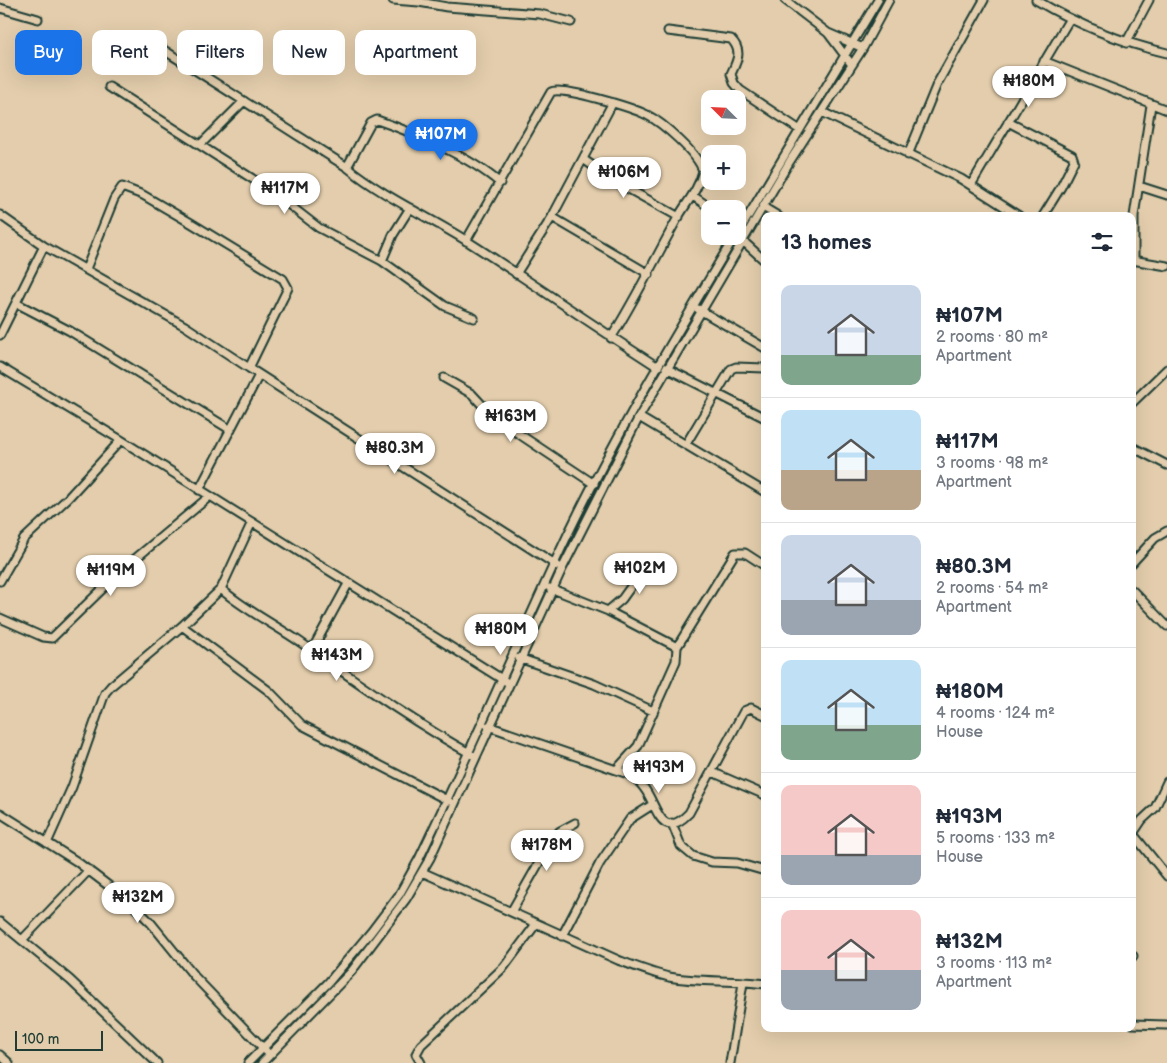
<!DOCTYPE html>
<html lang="en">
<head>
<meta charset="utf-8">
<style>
  :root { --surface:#fff; --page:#f6f6f7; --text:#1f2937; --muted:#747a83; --line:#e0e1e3; --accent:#1a73e8 }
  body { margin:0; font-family:"Balsamiq Sans",sans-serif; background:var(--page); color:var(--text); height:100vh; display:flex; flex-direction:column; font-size:19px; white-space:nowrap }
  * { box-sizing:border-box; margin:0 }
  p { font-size:16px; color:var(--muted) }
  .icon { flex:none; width:28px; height:28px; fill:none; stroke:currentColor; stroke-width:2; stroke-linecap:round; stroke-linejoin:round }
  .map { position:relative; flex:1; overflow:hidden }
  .panel { position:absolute; left:761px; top:212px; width:375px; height:820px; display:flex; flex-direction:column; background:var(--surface); border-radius:10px; box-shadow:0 5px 20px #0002 }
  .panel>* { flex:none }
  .hud { position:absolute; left:15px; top:30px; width:475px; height:45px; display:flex; gap:10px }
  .needle { width:32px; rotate:294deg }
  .tools { position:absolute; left:701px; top:90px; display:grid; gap:10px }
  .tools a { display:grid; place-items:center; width:45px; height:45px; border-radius:10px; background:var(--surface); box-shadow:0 5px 20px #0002; font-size:25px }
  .scale { position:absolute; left:15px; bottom:12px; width:88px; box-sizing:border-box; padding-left:5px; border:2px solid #1f3d34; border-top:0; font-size:14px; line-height:18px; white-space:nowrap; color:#1f3d34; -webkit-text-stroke:4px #e3cdac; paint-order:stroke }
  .price { position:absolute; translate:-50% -42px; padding:0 11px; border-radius:18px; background:#fff; color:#222; font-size:16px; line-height:32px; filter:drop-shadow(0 1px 2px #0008) }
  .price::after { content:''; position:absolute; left:50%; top:30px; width:15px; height:11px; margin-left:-8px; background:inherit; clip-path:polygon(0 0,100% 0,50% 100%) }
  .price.current { background:var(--accent); color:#fff }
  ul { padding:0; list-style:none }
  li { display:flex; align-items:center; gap:15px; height:125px; padding:0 20px }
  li+li { border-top:1px solid var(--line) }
  li span { display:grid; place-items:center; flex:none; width:140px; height:100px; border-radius:10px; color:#555 }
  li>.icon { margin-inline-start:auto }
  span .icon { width:60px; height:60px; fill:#fffc; stroke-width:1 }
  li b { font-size:21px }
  h2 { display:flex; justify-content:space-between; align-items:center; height:60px; padding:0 20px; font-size:21px }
  .tag { padding:0 18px; border-radius:10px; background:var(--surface); box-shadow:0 5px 20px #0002; font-size:18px; line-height:45px }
  .tag.current { background:var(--accent); color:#fff }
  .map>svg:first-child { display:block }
</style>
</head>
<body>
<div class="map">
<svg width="1167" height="1063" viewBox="0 0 1167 1063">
  <rect width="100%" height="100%" fill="#e3cdac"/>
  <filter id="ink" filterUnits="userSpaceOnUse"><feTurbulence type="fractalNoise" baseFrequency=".02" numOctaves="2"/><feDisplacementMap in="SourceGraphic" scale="10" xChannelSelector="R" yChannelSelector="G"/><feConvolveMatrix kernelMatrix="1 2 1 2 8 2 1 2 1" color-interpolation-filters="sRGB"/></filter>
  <g filter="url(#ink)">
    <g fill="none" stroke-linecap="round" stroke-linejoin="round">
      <g stroke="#1f3d34" stroke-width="11">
        <path id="minor" d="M393 0 419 2 420 0
          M785 0 828 33 852 65
          M1036 0C1078 25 1119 42 1167 53
          M419 2 447 7 540 14 571 22
          M0 8 38 19
          M668 31 731 39C743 51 737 61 731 74L734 83 740 90 800 130
          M828 33 863 48
          M1126 43 1149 0
          M156 45 347 167C384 197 427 216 467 241 531 282 594 326 658 367
          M1044 61 1167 110
          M109 87 270 190 319 228 382 261 445 306 474 318
          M822 112 961 179 1019 216
          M1008 122 1072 155 1074 161 1061 187 1043 216
          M201 144 244 101
          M908 155 937 84 984 0
          M583 159 616 182 679 217
          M347 167 371 123 377 120C415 133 470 157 500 183
          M971 185 1069 20
          M1139 186 1167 195
          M693 196 712 209
          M763 207 778 216
          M0 215 44 246 185 326 249 368 288 288 283 279 191 223 143 195 122 187 114 199 86 269
          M552 217 649 274
          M738 233 878 0
          M466 241 551 92C562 86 633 108 647 115 663 123 698 154 703 171 698 191 685 204 676 221 654 261 635 300 611 338
          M743 241 765 261
          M1132 260 1167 266
          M1134 260V216L1151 105
          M382 261 393 235 410 208
          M516 274 552 217 612 104
          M16 303 70 331 231 430
          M698 309 765 348
          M0 335 44 246
          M0 367 121 440 505 681
          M249 368 558 566
          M666 368 765 418
          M444 378 472 394 484 407 516 432 594 484
          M1132 403 1167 369
          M639 417 765 492
          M686 444 731 369 736 367 765 368
          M1132 447 1167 465
          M199 490 259 375
          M1132 563 1155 538 1167 531
          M0 581 24 539 68 498 121 440
          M550 588 608 611 677 647 676 661 638 746 617 769
          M221 589C245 610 274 624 300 642 356 681 413 722 473 755
          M1132 590 1167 626
          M608 611 622 599 650 560
          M0 618 43 637 52 638 123 569 210 496
          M182 626 269 691 302 725 449 801
          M677 647 735 553H745L765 566
          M312 650 348 584
          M519 658 594 684 653 711
          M488 726 628 774C634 777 640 782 644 788 657 804 660 843 689 813L744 711 751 708 765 715
          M712 772 765 795
          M0 813 76 861 130 902 151 923 194 976 266 1051
          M672 823 681 846 693 856 712 862 737 863 765 871
          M1133 834 1167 876
          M1132 835 1142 820 1155 808 1167 782
          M47 843 72 787 105 693 111 686 182 626 221 589 252 522
          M422 872 618 960C634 966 652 973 669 977 701 983 733 979 765 984
          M511 912 552 840 560 831 575 823
          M0 922 70 980 157 1063
          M562 936 600 863 630 819 652 805
          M22 940 89 870
          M1132 956H1133
          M1132 1024 1167 1025
          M0 1055 9 1063
          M248 1063 328 983 371 932 399 895 419 859C466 761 509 662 554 564 606 450 671 343 735 236
          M262 1063 351 972 406 899 430 858 562 569 639 417 790 161 863 48 889 0
          M421 1063 416 1054 421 1045 504 967 536 924
          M730 1063 743 983"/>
      </g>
      <use href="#minor" stroke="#e3cdac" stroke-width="7"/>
    </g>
  </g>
</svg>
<div class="tools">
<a><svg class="needle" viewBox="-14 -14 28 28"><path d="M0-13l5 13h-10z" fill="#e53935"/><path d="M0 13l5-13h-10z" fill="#747a83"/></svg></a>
<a>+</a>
<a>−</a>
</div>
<div class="scale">100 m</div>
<b class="price" style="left:1029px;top:108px">₦180M</b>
<b class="price current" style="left:441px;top:161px">₦107M</b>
<b class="price" style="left:624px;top:199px">₦106M</b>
<b class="price" style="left:285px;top:215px">₦117M</b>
<b class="price" style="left:511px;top:443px">₦163M</b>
<b class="price" style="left:395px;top:475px">₦80.3M</b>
<b class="price" style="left:640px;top:595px">₦102M</b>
<b class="price" style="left:111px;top:597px">₦119M</b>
<b class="price" style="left:501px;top:656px">₦180M</b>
<b class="price" style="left:337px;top:682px">₦143M</b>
<b class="price" style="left:659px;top:794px">₦193M</b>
<b class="price" style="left:547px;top:872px">₦178M</b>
<b class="price" style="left:138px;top:924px">₦132M</b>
<div class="hud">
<a class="tag current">Buy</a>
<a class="tag">Rent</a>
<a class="tag">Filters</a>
<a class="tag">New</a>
<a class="tag">Apartment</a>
</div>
<section class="panel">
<h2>13 homes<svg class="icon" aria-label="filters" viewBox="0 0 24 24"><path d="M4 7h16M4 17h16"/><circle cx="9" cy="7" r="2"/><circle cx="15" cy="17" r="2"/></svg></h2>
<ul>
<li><span style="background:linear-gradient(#c9d6e8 70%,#7fa58c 0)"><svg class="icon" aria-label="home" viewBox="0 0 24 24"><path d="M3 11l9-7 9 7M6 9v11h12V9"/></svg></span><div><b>₦107M</b><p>2 rooms · 80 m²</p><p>Apartment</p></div></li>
<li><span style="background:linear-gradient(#bfe0f5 60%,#b9a48a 0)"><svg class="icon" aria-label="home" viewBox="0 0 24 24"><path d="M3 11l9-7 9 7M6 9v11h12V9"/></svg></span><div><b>₦117M</b><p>3 rooms · 98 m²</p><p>Apartment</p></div></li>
<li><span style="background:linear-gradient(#c9d6e8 65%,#9aa5b1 0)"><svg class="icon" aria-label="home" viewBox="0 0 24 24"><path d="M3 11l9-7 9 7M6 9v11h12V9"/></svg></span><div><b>₦80.3M</b><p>2 rooms · 54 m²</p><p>Apartment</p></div></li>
<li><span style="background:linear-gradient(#bfe0f5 65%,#7fa58c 0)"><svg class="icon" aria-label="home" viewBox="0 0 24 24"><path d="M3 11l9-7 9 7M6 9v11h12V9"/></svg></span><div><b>₦180M</b><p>4 rooms · 124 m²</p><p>House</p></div></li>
<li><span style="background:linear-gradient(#f6c9c9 70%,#9aa5b1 0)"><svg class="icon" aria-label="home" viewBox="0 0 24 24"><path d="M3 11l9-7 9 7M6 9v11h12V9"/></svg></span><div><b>₦193M</b><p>5 rooms · 133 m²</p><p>House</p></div></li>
<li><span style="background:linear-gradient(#f6c9c9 60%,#9aa5b1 0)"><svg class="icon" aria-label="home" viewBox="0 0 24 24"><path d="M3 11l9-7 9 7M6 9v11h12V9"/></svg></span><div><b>₦132M</b><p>3 rooms · 113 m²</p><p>Apartment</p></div></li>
</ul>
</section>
</div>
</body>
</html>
